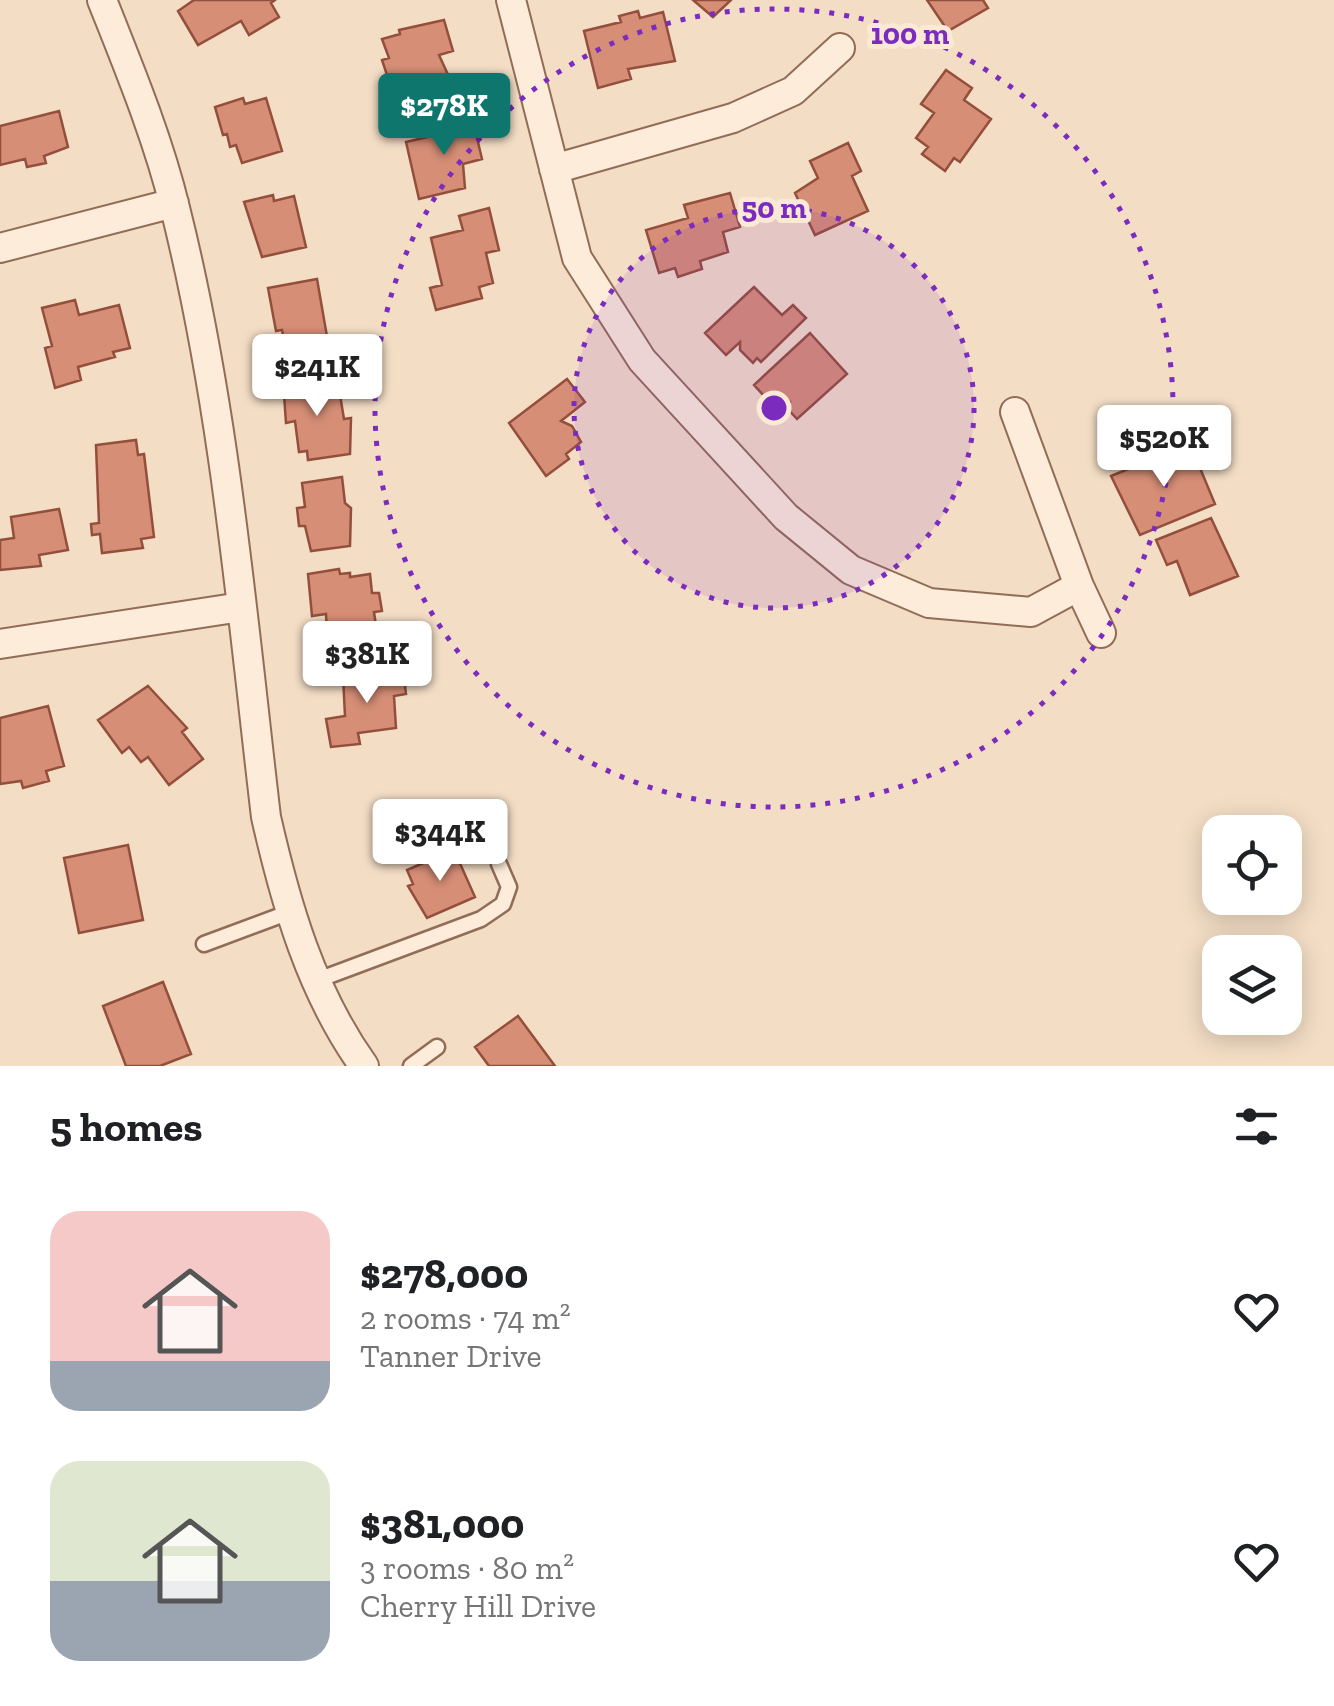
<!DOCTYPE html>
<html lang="en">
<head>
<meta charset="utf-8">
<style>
  :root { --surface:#fff; --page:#f2f2f2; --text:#202124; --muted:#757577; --accent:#0f766e }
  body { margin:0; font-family:"Zilla Slab",serif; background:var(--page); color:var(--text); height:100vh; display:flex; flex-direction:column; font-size:38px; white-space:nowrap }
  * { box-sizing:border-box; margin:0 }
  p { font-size:32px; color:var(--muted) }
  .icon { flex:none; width:55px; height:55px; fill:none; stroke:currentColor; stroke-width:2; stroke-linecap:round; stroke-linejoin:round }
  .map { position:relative; height:1066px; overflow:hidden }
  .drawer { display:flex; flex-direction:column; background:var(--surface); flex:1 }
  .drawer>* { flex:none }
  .controls { position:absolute; left:1202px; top:815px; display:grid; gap:20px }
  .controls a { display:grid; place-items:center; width:100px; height:100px; border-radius:20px; background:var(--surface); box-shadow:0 5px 25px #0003; font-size:50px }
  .price { position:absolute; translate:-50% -85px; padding:0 22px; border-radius:10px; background:#fff; color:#222; font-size:32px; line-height:65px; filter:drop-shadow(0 2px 5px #0008) }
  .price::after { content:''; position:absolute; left:50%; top:60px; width:30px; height:22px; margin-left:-15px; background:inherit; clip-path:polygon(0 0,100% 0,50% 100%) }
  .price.selected { background:var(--accent); color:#fff }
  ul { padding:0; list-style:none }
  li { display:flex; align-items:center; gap:30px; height:250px; padding:0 50px }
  li span { display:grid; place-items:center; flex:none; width:280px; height:200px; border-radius:30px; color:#555 }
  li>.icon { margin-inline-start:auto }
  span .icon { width:120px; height:120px; fill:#fffc; stroke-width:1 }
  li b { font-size:42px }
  h2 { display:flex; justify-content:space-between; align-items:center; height:120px; padding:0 50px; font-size:42px }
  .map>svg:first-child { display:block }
</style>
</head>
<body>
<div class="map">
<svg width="1334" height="1066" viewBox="0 0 1334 1066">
  <rect width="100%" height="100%" fill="#f3ddc5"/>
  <path fill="#d68e76" stroke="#934f3b" stroke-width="2.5" d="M275 0 271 3 279 17 249 35 241 21 198 45 178 11 194 0Z
    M693 0H731L713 17Z
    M927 0H983L988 8 948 31Z
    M638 11 640 18 663 12 675 61 628 69 631 79 598 88 584 31 621 22 619 16Z
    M444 20 453 51 439 55 450 79 444 81 448 93 404 108 394 76 388 78 382 60 389 58 382 39 400 34 399 30Z
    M946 70 972 88 964 100 991 119 960 162 954 158 945 171 922 154 928 147 916 138 934 113 921 104Z
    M243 98 245 104 266 98 282 151 242 163 236 145 230 147 227 134 223 135 215 107Z
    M59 111 68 147 44 156 46 163 27 167 25 159 0 165V126Z
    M472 117 482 159 463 164 465 188 419 199 406 142 445 133 443 124Z
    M848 143 861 171 852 176 868 211 815 235 795 193 818 178 810 161Z
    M730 193 740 227 723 232 728 252 700 261 702 269 678 277 675 268 659 273 646 230 688 218 684 205Z
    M273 195 274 201 294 196 306 247 262 257 244 202Z
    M489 208 499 250 486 253 493 283 479 287 482 298 436 310 430 288 442 285 431 238 463 230 459 216Z
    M317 279 329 348 287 356 282 330 276 331 268 288Z
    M754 287 782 315 793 305 806 318 761 362 757 358 753 363 740 350V342L726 355 705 333Z
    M75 300 79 315 119 305 130 348 113 352 115 357 78 367 81 380 55 388 45 348 52 346 42 308Z
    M810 333 847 374 797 419 785 406 790 402 786 398 775 408 754 385Z
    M313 376 315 393 339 389 344 419 351 418 350 454 308 460 307 451 299 452 295 421 286 423 283 380Z
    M567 379 585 402 561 421 572 426 581 442 566 454 569 459 546 476 509 423Z
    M136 440 138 455 144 454 154 537 141 539 143 548 102 553 100 534 92 535 91 524 99 523 96 445Z
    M1190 444 1215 504 1140 535 1111 476Z
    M342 477 345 503 351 508 350 546 311 551 305 526H299L297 508 305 507 302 483Z
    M59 509 68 550 39 555 41 566 0 570V540L14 538 11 517Z
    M1211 518 1238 576 1190 595 1177 561 1167 565 1156 540Z
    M339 569 340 574 350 573V577L370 574 372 593H379L382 611 374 612 379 646 335 652 333 637 327 638 326 614 312 616 308 574Z
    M403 669 406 694 394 696 396 728 358 733 360 744 331 747 326 719 345 716 343 676Z
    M148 686 187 728 182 732 203 759 169 785 148 757 141 762 129 747 122 753 98 720Z
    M48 706 64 766 46 771 49 781 23 788 21 781 0 784V718Z
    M128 845 143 920 79 933 64 858Z
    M454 850 475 897 427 918 408 886 413 884 407 870Z
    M163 982 191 1054 160 1066H126L103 1006Z
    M518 1016 555 1066H489L475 1047Z"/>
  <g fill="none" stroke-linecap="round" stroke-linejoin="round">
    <g stroke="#916d58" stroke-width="19">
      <path id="lane" d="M204 944 290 912
        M315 981 481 919 503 904 509 887 499 864
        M411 1066 437 1047"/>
    </g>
    <g stroke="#916d58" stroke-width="32">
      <path id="street" d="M102 0C129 68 158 138 175 208 225 407 242 614 266 817 286 905 311 992 364 1066
        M511 0 577 258 642 360 786 517 851 570 929 603 1031 612 1079 586
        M554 169 733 118 793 91 840 48
        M0 248 174 203
        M1015 412 1079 586 1101 633
        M0 644 241 607"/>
    </g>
    <use href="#lane" stroke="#fcecd9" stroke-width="14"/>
    <use href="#street" stroke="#fcecd9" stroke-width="28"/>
  </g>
  <circle cx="774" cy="408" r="200" fill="#7b2cbf" fill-opacity=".12"/>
  <g fill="none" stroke="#7b2cbf" stroke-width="5" stroke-dasharray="5 10">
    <circle cx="774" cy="408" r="200"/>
    <circle cx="774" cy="408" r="399"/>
  </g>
  <circle cx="774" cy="408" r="15" fill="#7b2cbf" stroke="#fae9d5" stroke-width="5"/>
  <g font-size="30" text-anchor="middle" font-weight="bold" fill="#7b2cbf" stroke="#fae9d5" stroke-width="10" stroke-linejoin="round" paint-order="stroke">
    <text x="910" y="44">100 m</text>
    <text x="774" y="218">50 m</text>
  </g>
</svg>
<div class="controls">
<a><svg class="icon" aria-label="locate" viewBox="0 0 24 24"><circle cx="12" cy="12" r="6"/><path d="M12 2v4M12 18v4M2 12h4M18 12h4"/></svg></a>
<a><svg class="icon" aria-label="layers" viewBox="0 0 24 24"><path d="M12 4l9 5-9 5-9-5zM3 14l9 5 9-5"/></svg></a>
</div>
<b class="price selected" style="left:444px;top:158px">$278K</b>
<b class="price" style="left:317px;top:419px">$241K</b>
<b class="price" style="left:1164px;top:490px">$520K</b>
<b class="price" style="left:367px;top:706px">$381K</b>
<b class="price" style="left:440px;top:884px">$344K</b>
</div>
<section class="drawer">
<h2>5 homes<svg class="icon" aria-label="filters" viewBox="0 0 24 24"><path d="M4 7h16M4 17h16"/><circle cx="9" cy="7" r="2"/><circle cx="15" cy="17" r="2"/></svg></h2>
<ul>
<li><span style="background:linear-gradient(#f6c9c9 75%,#9aa5b1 0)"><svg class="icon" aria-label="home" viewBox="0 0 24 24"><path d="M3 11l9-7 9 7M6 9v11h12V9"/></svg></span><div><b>$278,000</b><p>2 rooms · 74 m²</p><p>Tanner Drive</p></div><svg class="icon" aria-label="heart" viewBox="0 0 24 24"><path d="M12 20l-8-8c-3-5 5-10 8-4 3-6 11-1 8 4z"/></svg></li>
<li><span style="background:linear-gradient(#dfe7d0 60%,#9aa5b1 0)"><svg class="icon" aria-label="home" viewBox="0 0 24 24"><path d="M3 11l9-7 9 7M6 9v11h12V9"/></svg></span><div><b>$381,000</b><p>3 rooms · 80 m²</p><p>Cherry Hill Drive</p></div><svg class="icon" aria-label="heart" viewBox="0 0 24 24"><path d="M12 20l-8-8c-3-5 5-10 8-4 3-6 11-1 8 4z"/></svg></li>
</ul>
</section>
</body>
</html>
